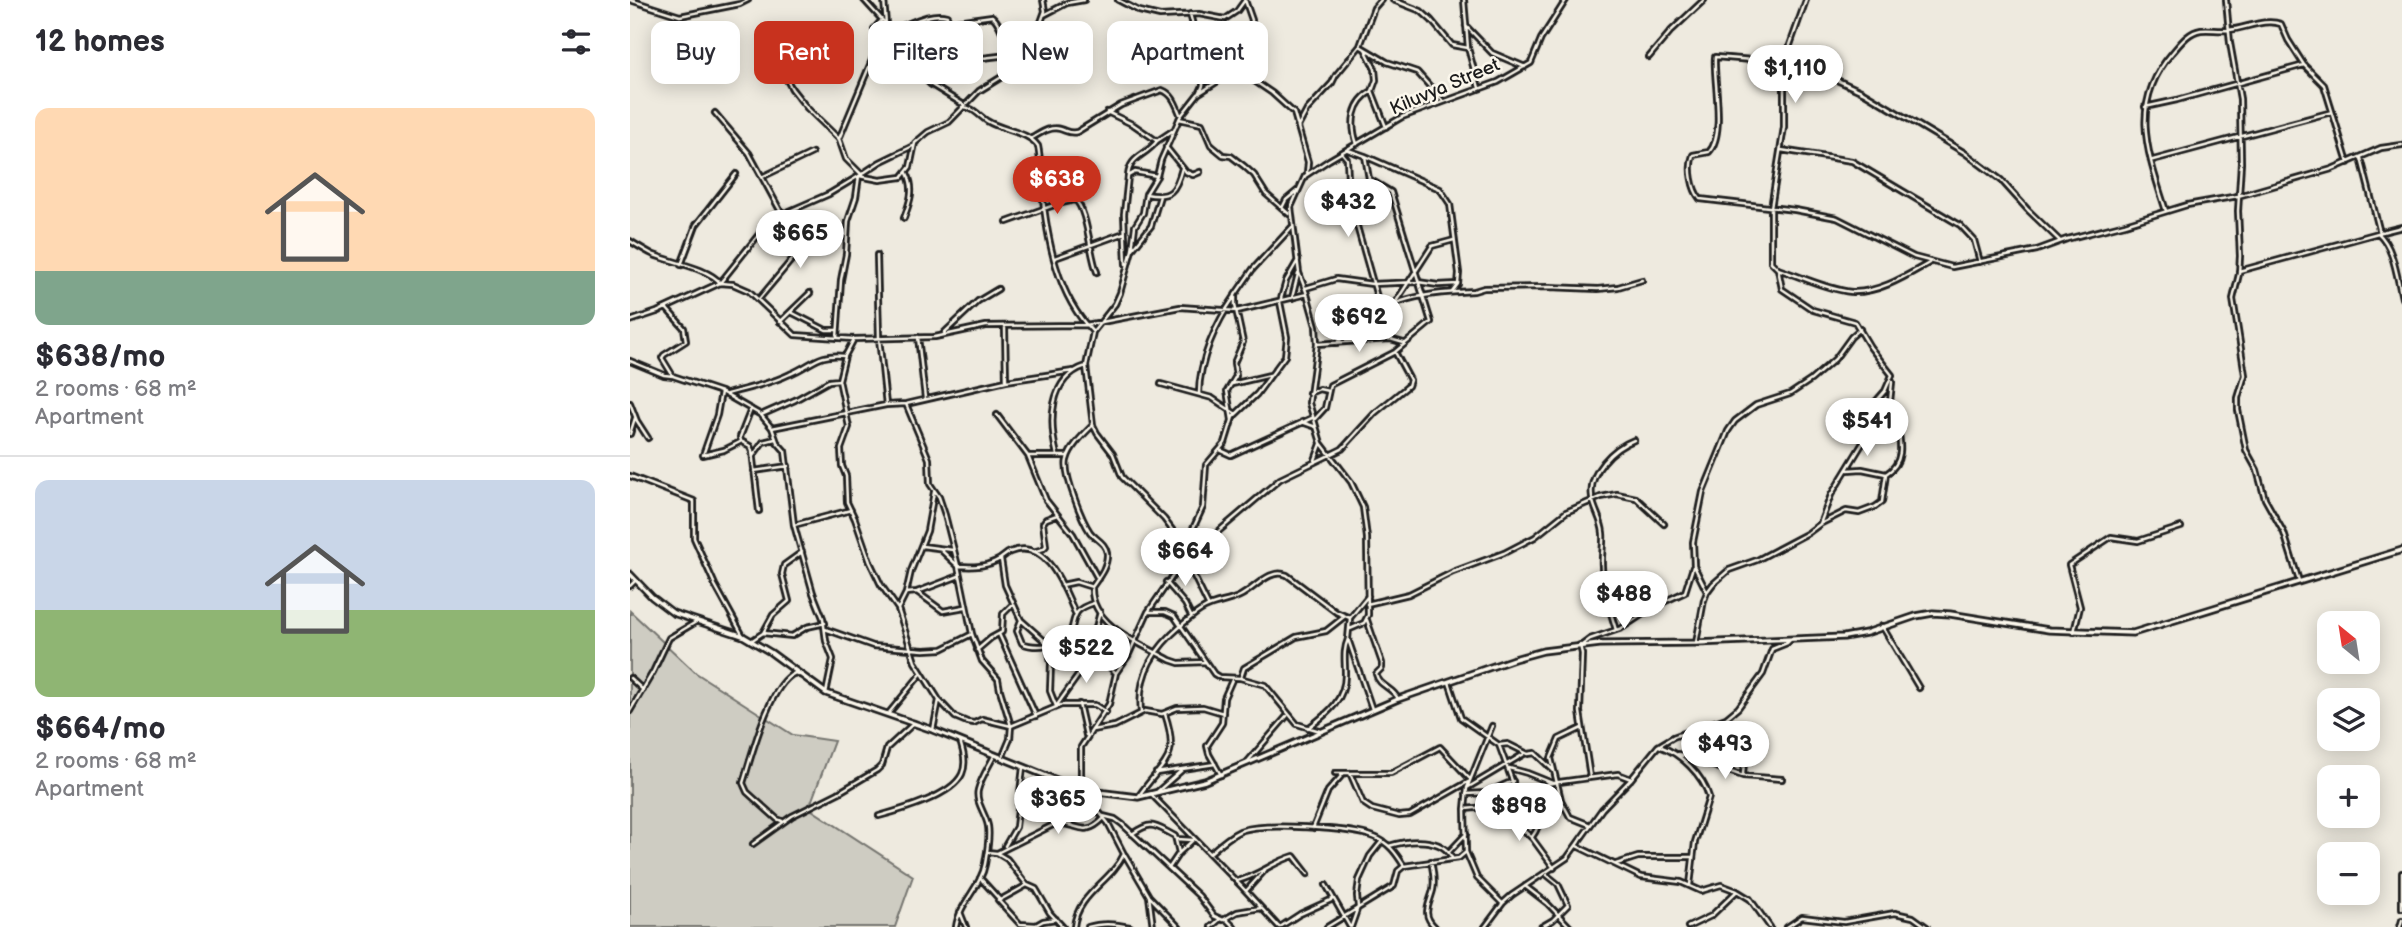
<!DOCTYPE html>
<html lang="en">
<head>
<meta charset="utf-8">
<style>
  :root { --surface:#fff; --page:#f2f2f3; --text:#2b2b33; --muted:#7c7c81; --line:#e1e1e2; --accent:#c8321e }
  body { margin:0; font-family:"Balsamiq Sans",sans-serif; background:var(--page); color:var(--text); height:100vh; display:flex; flex-direction:column; font-size:26px; white-space:nowrap }
  * { box-sizing:border-box; margin:0 }
  p { font-size:23px; color:var(--muted) }
  .icon { flex:none; width:38px; height:38px; fill:none; stroke:currentColor; stroke-width:2; stroke-linecap:round; stroke-linejoin:round }
  .map { position:relative; flex:1; overflow:hidden }
  .panel { display:flex; flex-direction:column; background:var(--surface); width:630px }
  .panel>* { flex:none }
  .banner { position:absolute; left:21px; top:21px; width:665px; height:63px; display:flex; gap:14px }
  .needle { width:46px; rotate:330deg }
  .tools { position:absolute; left:1687px; top:611px; display:grid; gap:14px }
  .tools a { display:grid; place-items:center; width:63px; height:63px; border-radius:14px; background:var(--surface); box-shadow:0 4px 18px #0003; font-size:35px }
  .price { position:absolute; translate:-50% -60px; padding:0 16px; border-radius:24px; background:#fff; color:#222; font-size:23px; line-height:46px; filter:drop-shadow(0 2px 4px #0008) }
  .price::after { content:''; position:absolute; left:50%; top:42px; width:21px; height:16px; margin-left:-10px; background:inherit; clip-path:polygon(0 0,100% 0,50% 100%) }
  .price.selected { background:var(--accent); color:#fff }
  ul { padding:0; list-style:none }
  li { display:grid; align-content:center; gap:14px; height:371px; padding:0 35px }
  li+li { border-top:2px solid var(--line) }
  li span { display:grid; place-items:center; height:217px; border-radius:14px; color:#555 }
  li>.icon { margin-inline-start:auto }
  span .icon { width:126px; height:126px; fill:#fffc; stroke-width:1 }
  li b { font-size:30px }
  h2 { display:flex; justify-content:space-between; align-items:center; height:84px; padding:0 35px; font-size:30px }
  .chip { padding:0 24px; border-radius:14px; background:var(--surface); box-shadow:0 4px 18px #0003; font-size:24px; line-height:63px }
  .chip.selected { background:var(--accent); color:#fff }
  main { display:flex; flex:1; min-height:0 }
  .map>svg:first-child { display:block }
</style>
</head>
<body>
<main>
<section class="panel">
<h2>12 homes<svg class="icon" aria-label="filters" viewBox="0 0 24 24"><path d="M4 7h16M4 17h16"/><circle cx="9" cy="7" r="2"/><circle cx="15" cy="17" r="2"/></svg></h2>
<ul>
<li><span style="background:linear-gradient(#ffd9b3 75%,#7fa58c 0)"><svg class="icon" aria-label="home" viewBox="0 0 24 24"><path d="M3 11l9-7 9 7M6 9v11h12V9"/></svg></span><div><b>$638/mo</b><p>2 rooms · 68 m²</p><p>Apartment</p></div></li>
<li><span style="background:linear-gradient(#c9d6e8 60%,#8fb573 0)"><svg class="icon" aria-label="home" viewBox="0 0 24 24"><path d="M3 11l9-7 9 7M6 9v11h12V9"/></svg></span><div><b>$664/mo</b><p>2 rooms · 68 m²</p><p>Apartment</p></div></li>
</ul>
</section>
<div class="map">
<svg width="1772" height="927" viewBox="0 0 1772 927">
  <rect width="100%" height="100%" fill="#eeeadf"/>
  <filter id="ink" filterUnits="userSpaceOnUse"><feTurbulence type="fractalNoise" baseFrequency=".0143" numOctaves="2"/><feDisplacementMap in="SourceGraphic" scale="14" xChannelSelector="R" yChannelSelector="G"/><feConvolveMatrix kernelMatrix="1 2 1 2 8 2 1 2 1" color-interpolation-filters="sRGB"/></filter>
  <g filter="url(#ink)">
    <path fill="#ceccc2" stroke="#75746f" stroke-width="2" d="M0 611 66 673 163 735 204 741 179 808 283 876 265 927H0Z"/>
    <g fill="none" stroke-linecap="round" stroke-linejoin="round">
      <g stroke="#1c1c1c" stroke-width="8">
        <path id="minor" d="M0 0 50 16 110 4 118 0
          M234 0 256 24 266 44 283 67 300 84 334 105
          M254 0 256 24
          M488 0 509 11 530 16 569 14 595 19 607 11 615 0
          M763 0 791 11 801 20 822 45 838 48
          M834 0 838 48 849 88
          M1176 0 1154 62V127L1141 208V262L1148 269C1169 276 1199 290 1222 292 1249 293 1276 276 1299 263
          M1596 0 1600 43 1610 99 1611 163 1608 211 1610 256 1609 274 1603 299 1615 375 1608 398V410L1616 450 1627 470 1635 499 1654 533 1669 581
          M560 14C565 30 566 43 568 59 570 71 578 80 570 92
          M414 15 437 3 454 0
          M836 26 862 53 895 67
          M259 31C277 26 298 11 317 16L319 22 362 16C373 25 374 43 382 55
          M730 46 735 49 745 69 746 80 742 91 756 127
          M735 49 757 62 787 72 812 100
          M144 57 162 89 177 108 209 139 216 159 232 175
          M1019 57 1041 31 1074 0
          M608 70 642 93 664 113 678 162 677 173
          M292 77 318 62 378 55H382L386 61
          M332 107C343 107 348 115 357 121 373 131 398 131 408 146 411 160 410 176 412 190 417 239 427 296 463 332
          M1515 107 1547 100 1674 65
          M477 112 504 125 527 141 542 131
          M85 113 119 153 152 214
          M549 119 572 124 581 145 593 155 601 156 614 166 624 175 636 194 659 214
          M668 127 677 110 702 83 706 75 730 46 744 8 751 0
          M402 138C411 133 420 126 430 129 437 131 439 134 447 132L491 105 532 90C543 94 546 104 550 114
          M209 139 249 43 244 29 252 20
          M727 144C720 124 722 102 742 91
          M536 147 556 172 563 175 570 172
          M1151 150 1222 161 1330 225 1344 240 1350 262
          M712 153 717 159 719 198 751 311
          M735 156 810 189 820 204 829 273 828 284 822 292
          M1731 158 1750 233
          M1523 160 1702 112
          M498 176C500 155 515 157 527 141
          M132 177 182 153
          M516 194C541 199 546 191 552 168
          M652 208 656 200 668 190
          M1536 211C1518 154 1498 104 1542 53 1550 44 1558 32 1571 30 1580 29 1589 31 1598 30 1615 29 1634 18 1651 24L1658 40 1674 65 1694 85 1718 163
          M274 218C280 202 285 189 277 173
          M377 222 427 204 445 200C457 208 460 255 467 272
          M1752 232 1772 227
          M0 241C8 246 16 251 24 255 42 262 80 269 90 283L103 284 119 291 165 335 224 339 305 337 356 326 456 325 550 307 607 311 677 294
          M1430 241 1398 210 1371 180 1335 153 1233 92 1172 64 1085 57C1083 80 1096 134 1079 152L1063 155C1058 168 1062 189 1070 199L1165 210 1207 218 1284 257 1322 267 1407 250 1437 239 1495 224 1557 205 1608 196 1702 169 1751 148 1772 145
          M502 250 521 226 530 196
          M247 255 249 338 256 405
          M425 258 494 233
          M496 264 494 214 498 176 505 172 527 176
          M51 265 66 225 106 174
          M1609 271 1748 233C1764 247 1767 278 1772 298
          M676 288 706 279 742 284 788 282 808 285 828 284
          M662 298 668 274
          M129 299 180 238 186 226
          M765 303 802 246 824 240
          M36 308 54 328 56 341 34 355 32 358 43 376 91 392 131 415 142 428 147 442 155 451 164 525 183 593 193 618 196 641 203 659 196 693
          M161 312 196 330H206
          M0 321 27 312 90 283 134 228 153 214 199 194 229 176 250 180 272 177 280 167 285 143 298 132 319 122 349 91 378 73 411 22 415 11 413 0
          M150 322 180 293
          M375 328 376 381
          M314 333 348 301 368 289
          M288 337 295 398
          M207 338 211 280 216 254 218 221 226 197 229 176 250 162 283 146
          M224 339 215 356 209 380 219 427 211 449 212 466 216 476 217 502 225 519 240 562 251 585 268 609
          M707 343C753 299 783 294 844 291L854 288 919 287 968 289 988 287 1012 280
          M687 344 760 339 774 343
          M0 361 34 375 43 376
          M531 384 582 398 606 414
          M602 384 640 375
          M91 392 87 415 73 455 94 450 110 442
          M679 393 689 389 698 391
          M97 394C118 388 140 384 160 374 184 364 187 353 215 356
          M569 394C569 360 586 323 605 296
          M0 403 7 421 18 438
          M276 404 299 459 300 484 309 497 315 515 328 566 342 634 352 661 368 679 370 690 381 726 380 739 372 758
          M121 409 110 437 111 441 120 446 122 451 129 511
          M131 415 165 400 199 381 209 380
          M367 415 398 456 416 500 443 534 468 579
          M602 420 597 391 606 376 604 363 613 342 605 305V295L623 269 662 227
          M684 420 695 408 700 385 765 352 801 322 761 192 739 179 735 156 718 150
          M672 422 686 427
          M463 425C454 434 440 447 437 460 433 474 452 520 460 532 466 540 475 542 477 553 478 566 469 577 462 587 460 626 512 644 540 660L549 663 575 662
          M142 428 256 405 276 404 376 381 443 371
          M0 434 5 418
          M590 450 601 455 682 418
          M427 455C419 423 418 378 456 366
          M123 456 133 442 145 439
          M399 456H438
          M685 460 691 444
          M124 471 158 466
          M1256 474C1274 463 1271 445 1268 427L1258 422 1262 382
          M0 476 64 501V538L85 585 113 636
          M1190 524 1216 511 1229 513 1245 507 1252 502 1256 474 1232 469 1218 470
          M164 525 221 510
          M292 546 323 550
          M311 550 328 566C342 567 354 567 366 561 372 559 375 554 380 552 417 537 434 588 445 613
          M406 551 413 549 416 546 413 523 416 519 427 515
          M557 552 561 533 573 507 576 465 595 443 603 417 627 394 655 356 657 337 650 302 656 281 668 260
          M557 555 583 536 650 479 712 449 745 413 778 386 780 380 765 352
          M555 558 578 605
          M371 559 375 585 391 620 418 644 421 664 420 691 426 706
          M536 582 555 604 561 616
          M432 585 446 582 462 587
          M0 586 6 580
          M287 592 313 611 335 607
          M1077 592 1064 566 1063 542 1073 492 1098 431 1105 421 1126 405 1160 394 1181 380 1205 359 1221 337 1230 329
          M276 593 287 592 329 576
          M738 596 720 618 718 639 742 709
          M737 604 779 594 823 572 874 553 905 537 936 512 971 497 987 494 1006 498 1034 524
          M470 612C461 643 462 652 486 673
          M519 612H535L544 616 584 674 589 677 610 678 635 685 667 724 690 731
          M391 620 387 631 392 643C405 649 429 646 440 635 446 615 442 610 464 603
          M737 620 752 663V668L746 674C749 687 763 687 768 699
          M1252 626 1289 688
          M195 629 243 646 294 650 312 649 342 634
          M720 629 734 623 738 615 737 538 733 507 721 482 691 443 679 403 687 344 686 326 677 294 669 273 661 207 675 176 699 160 772 117 868 82 901 63 911 39 936 0
          M986 630C980 609 972 588 972 566 971 555 974 544 973 533 972 520 964 510 962 497 958 472 983 448 1004 440
          M1444 632 1450 607 1439 565 1481 537 1508 541 1551 527
          M133 633 143 615 159 601 152 574 154 565 172 552
          M369 634 406 716
          M437 639 444 649 458 648 467 653
          M121 641 133 633 162 636 177 627 195 623
          M1066 643 1074 600 1077 592 1083 584 1099 570 1127 560 1178 533 1190 524 1201 495 1234 441V415L1255 391 1262 375 1240 347 1225 322 1183 310 1152 289 1148 269
          M950 645 952 654 950 712 960 777
          M952 645 960 639 992 628 1027 605 1055 592 1063 567
          M347 650 361 638 372 632 373 614 382 605
          M611 677 614 668 666 637 696 631 715 616
          M0 678 13 690
          M819 682 831 718 869 745 878 744 898 754 905 753 924 771
          M309 700 325 717 337 722 344 723 352 719 381 726 431 705H465L476 712
          M449 704 456 735
          M427 705 465 652
          M0 711 23 672 39 638 66 622
          M511 712C507 673 525 648 553 624 560 618 567 612 575 608 586 602 599 602 610 596 626 588 639 568 657 575L706 612 720 618
          M258 714 291 674
          M678 728C699 713 716 699 715 672 715 660 713 651 718 639
          M952 728 929 739 921 758 931 800 940 817 960 825
          M303 730 309 700 285 662 268 609 276 593 281 571 297 531 304 492
          M462 730 485 726 515 711 532 714 547 708 573 707 593 713
          M1062 730C1063 735 1065 744 1069 747 1079 756 1100 752 1112 753L1114 763 1113 774
          M869 745 888 797
          M1029 746C1050 753 1073 775 1079 797L1065 842 1060 885
          M1048 754 1113 776 1152 779
          M618 761 657 716
          M879 768 897 773 922 783
          M526 773 585 764
          M705 773H761L810 747 839 778
          M720 773 733 803 742 809 769 816 780 815 838 782
          M591 775 579 754 577 746 592 723 594 698 602 680
          M837 788 894 754
          M528 791 552 770
          M521 794 612 887 649 927
          M836 794 856 793 883 781
          M508 797C532 761 551 762 535 714
          M867 806 902 838 924 868
          M835 809 867 806 903 788 922 783 988 774 1001 779
          M249 816C271 810 322 796 332 774 337 763 333 751 330 741
          M473 816 485 819 492 824 569 896 584 916 593 920 607 912 631 908
          M152 821 147 819 117 792 113 783C121 758 139 684 165 673L169 675
          M683 828 698 791 713 774
          M502 834C522 820 524 825 545 836L549 853
          M902 837C914 821 910 805 903 788
          M547 839 563 840
          M123 844 162 816 208 793 247 770 252 765 257 748 284 723
          M375 846 386 827 393 767
          M759 846C778 840 812 836 822 858
          M947 846 1011 877 1051 882 1071 891 1091 885 1107 891 1120 899 1140 927
          M357 852 367 853 377 859 397 885 406 889 420 913 433 927
          M819 852 836 834
          M836 852 847 878 872 903
          M367 853 425 824C447 821 453 840 474 818
          M580 853C589 845 599 836 610 831 632 822 721 828 744 837 758 842 766 853 774 866
          M495 855 519 896 549 927
          M801 861C803 870 805 880 803 890 799 906 791 914 805 927
          M986 864 1008 857H1062
          M539 868 549 853 564 839
          M1772 873V908
          M350 878 370 900 397 885
          M607 881C628 876 643 862 664 856L678 874
          M696 885 720 927
          M895 886 917 903 940 927
          M616 891 635 870
          M519 896 523 927
          M368 900 390 924 406 925
          M330 912 336 927
          M596 919 604 927
          M406 925 413 921 426 919
          M326 927C329 903 351 887 355 864 357 852 360 838 358 826 356 814 345 802 348 790 351 778 359 766 364 756
          M444 927C447 894 482 881 494 854L478 823 451 790V747L479 704 486 673 498 656 518 612 557 555 549 539 534 519 492 477 483 454 467 433 463 425 456 366 463 332 485 304 490 293 502 250 505 226 513 213 516 194 527 176 531 160 550 117 568 94 615 64 618 58 622 20 615 0
          M458 927C470 923 487 924 500 927
          M581 927 589 920
          M650 927 670 914 703 899
          M697 927 764 886 768 871 774 866 829 858 836 852 835 809 837 788 862 726
          M721 927 728 907 727 896 729 880 740 856 752 841
          M855 927 873 903 882 895 937 858 972 809 1001 779 1028 746 1043 737 1096 718 1108 708 1133 674 1142 649 1157 643 1160 640
          M911 927 923 920 938 905 928 884 917 875
          M1058 927 1081 916 1107 891
          M1157 927 1172 917 1214 922 1265 913 1283 917 1297 927
          M1770 927 1772 920"/>
      </g>
      <g stroke="#1c1c1c" stroke-width="9">
        <path id="tertiary" d="M0 574 22 597 43 613 113 636 140 652 196 693 303 730 451 790 508 797 575 781 768 699 884 659 913 651 970 644 1066 643 1214 637 1236 633 1286 616 1303 613 1320 614 1419 630 1503 633 1772 550"/>
      </g>
      <use href="#minor" stroke="#fbf7ec" stroke-width="2.5"/>
      <use href="#tertiary" stroke="#fbf7ec" stroke-width="3.5"/>
    </g>
  </g>
  <g text-anchor="middle" dominant-baseline="central" stroke-width="5" stroke-linejoin="round" paint-order="stroke">
    <g font-size="19" fill="#1c1c1c" stroke="#fbf7ec">
      <text transform="translate(815 87) rotate(-23)">Kiluvya Street</text>
    </g>
  </g>
</svg>
<div class="tools">
<a><svg class="needle" viewBox="-14 -14 28 28"><path d="M0-13l5 13h-10z" fill="#e53935"/><path d="M0 13l5-13h-10z" fill="#7c7c81"/></svg></a>
<a><svg class="icon" aria-label="layers" viewBox="0 0 24 24"><path d="M12 4l9 5-9 5-9-5zM3 14l9 5 9-5"/></svg></a>
<a>+</a>
<a>−</a>
</div>
<b class="price" style="left:1165px;top:105px">$1,110</b>
<b class="price selected" style="left:427px;top:216px">$638</b>
<b class="price" style="left:718px;top:239px">$432</b>
<b class="price" style="left:170px;top:270px">$665</b>
<b class="price" style="left:729px;top:354px">$692</b>
<b class="price" style="left:1237px;top:458px">$541</b>
<b class="price" style="left:555px;top:588px">$664</b>
<b class="price" style="left:994px;top:631px">$488</b>
<b class="price" style="left:456px;top:685px">$522</b>
<b class="price" style="left:1095px;top:781px">$493</b>
<b class="price" style="left:428px;top:836px">$365</b>
<b class="price" style="left:889px;top:843px">$898</b>
<div class="banner">
<a class="chip">Buy</a>
<a class="chip selected">Rent</a>
<a class="chip">Filters</a>
<a class="chip">New</a>
<a class="chip">Apartment</a>
</div>
</div>
</main>
</body>
</html>
